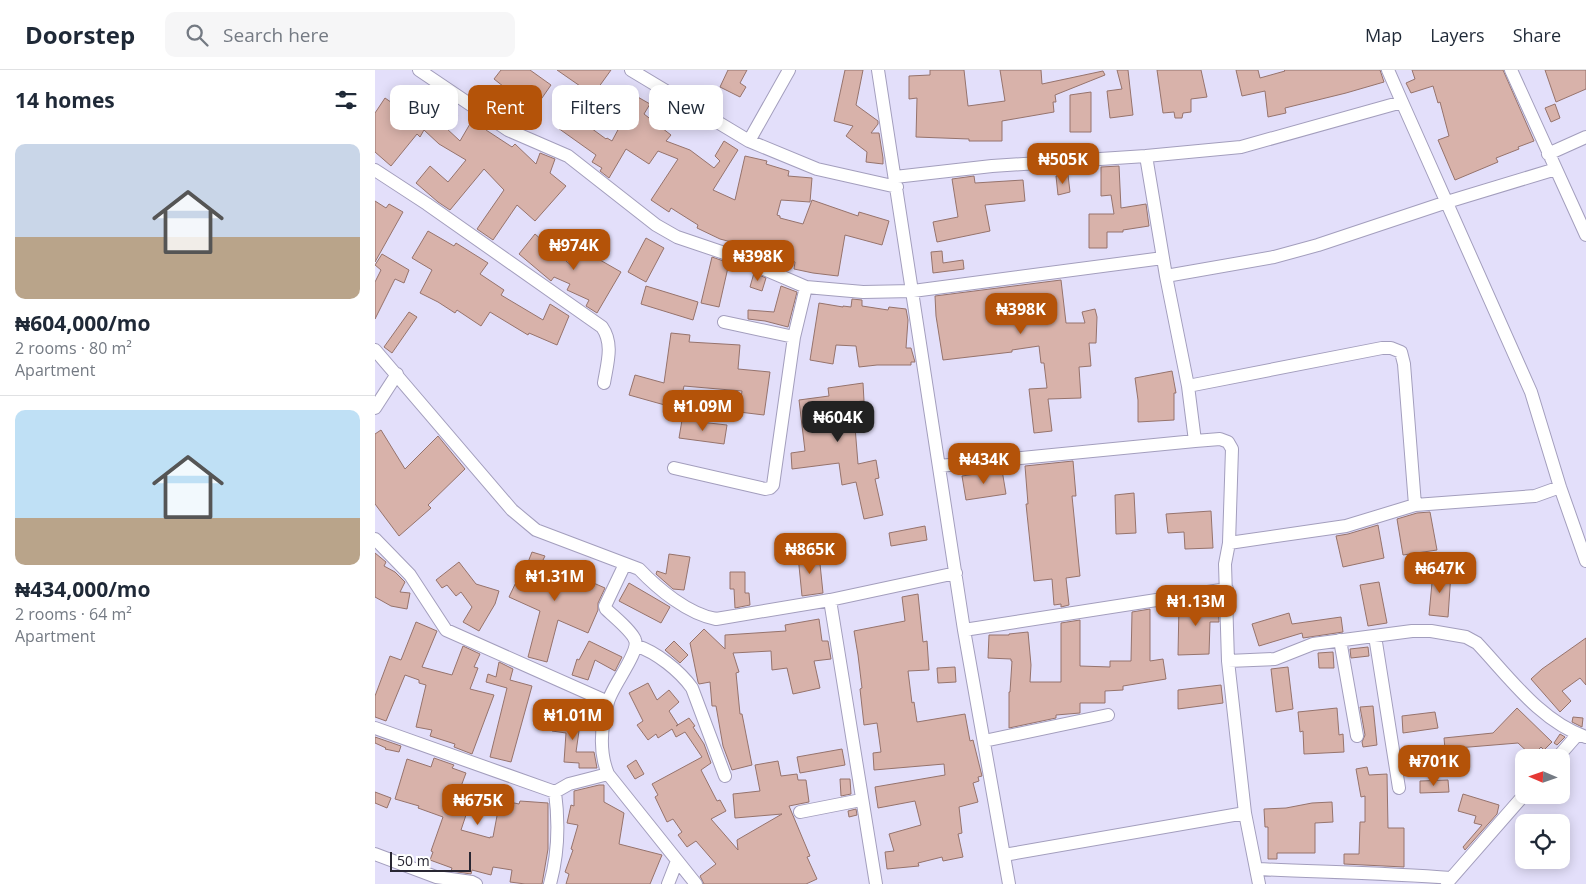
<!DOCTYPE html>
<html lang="en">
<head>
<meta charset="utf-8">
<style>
  :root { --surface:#fff; --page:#f6f6f7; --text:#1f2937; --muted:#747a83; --line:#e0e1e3; --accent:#b45309 }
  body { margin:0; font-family:"Open Sans",sans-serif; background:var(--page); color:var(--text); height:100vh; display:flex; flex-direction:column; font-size:19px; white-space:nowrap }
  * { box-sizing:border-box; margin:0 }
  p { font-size:16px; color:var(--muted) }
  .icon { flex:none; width:28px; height:28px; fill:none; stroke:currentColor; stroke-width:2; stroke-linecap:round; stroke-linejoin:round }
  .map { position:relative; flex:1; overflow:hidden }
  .drawer { display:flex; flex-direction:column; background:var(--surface); width:375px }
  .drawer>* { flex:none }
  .guide { position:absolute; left:15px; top:15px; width:475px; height:45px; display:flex; gap:10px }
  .needle { width:32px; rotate:272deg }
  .fabs { position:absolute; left:1140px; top:679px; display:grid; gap:10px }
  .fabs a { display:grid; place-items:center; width:55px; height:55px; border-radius:10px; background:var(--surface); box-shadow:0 2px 12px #0003; font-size:25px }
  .scale { position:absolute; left:15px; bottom:12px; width:81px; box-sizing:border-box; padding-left:5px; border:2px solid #282632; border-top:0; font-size:14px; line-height:18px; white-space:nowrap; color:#282632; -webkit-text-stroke:4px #fff; paint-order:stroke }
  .price { position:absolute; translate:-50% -42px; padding:0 11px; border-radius:10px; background:var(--accent); color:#fff; font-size:16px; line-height:32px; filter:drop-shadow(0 1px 2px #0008) }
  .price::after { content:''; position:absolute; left:50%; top:30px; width:15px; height:11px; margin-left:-8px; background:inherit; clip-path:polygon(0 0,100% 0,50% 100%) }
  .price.current { background:#222; color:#fff }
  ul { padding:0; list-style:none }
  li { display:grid; align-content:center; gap:10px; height:265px; padding:0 15px }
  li+li { border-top:1px solid var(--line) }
  li span { display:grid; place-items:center; height:155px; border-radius:10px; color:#555 }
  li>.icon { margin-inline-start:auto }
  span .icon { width:90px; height:90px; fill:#fffc; stroke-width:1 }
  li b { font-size:21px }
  h2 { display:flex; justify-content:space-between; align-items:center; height:60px; padding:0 15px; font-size:21px }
  .chip { padding:0 18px; border-radius:10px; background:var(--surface); box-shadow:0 2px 12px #0003; font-size:18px; line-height:45px }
  .chip.current { background:var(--accent); color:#fff }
  header { display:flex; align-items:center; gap:30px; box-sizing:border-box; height:70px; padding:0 25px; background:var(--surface); border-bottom:1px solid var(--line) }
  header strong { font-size:24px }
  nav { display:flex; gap:28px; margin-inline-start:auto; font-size:18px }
  .search { width:350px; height:45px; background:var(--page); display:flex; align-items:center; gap:12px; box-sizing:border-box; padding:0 18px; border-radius:10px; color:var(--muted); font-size:19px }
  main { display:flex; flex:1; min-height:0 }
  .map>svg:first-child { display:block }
</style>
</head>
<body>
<header>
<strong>Doorstep</strong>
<div class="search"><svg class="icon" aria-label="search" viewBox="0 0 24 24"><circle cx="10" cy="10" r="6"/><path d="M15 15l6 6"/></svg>Search here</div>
<nav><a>Map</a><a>Layers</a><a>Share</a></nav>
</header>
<main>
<section class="drawer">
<h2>14 homes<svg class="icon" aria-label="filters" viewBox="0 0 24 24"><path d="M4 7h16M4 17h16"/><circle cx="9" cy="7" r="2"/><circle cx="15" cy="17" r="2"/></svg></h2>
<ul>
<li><span style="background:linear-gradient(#c9d6e8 60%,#b9a48a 0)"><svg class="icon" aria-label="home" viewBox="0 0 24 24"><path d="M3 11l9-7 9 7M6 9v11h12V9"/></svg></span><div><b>₦604,000/mo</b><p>2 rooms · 80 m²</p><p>Apartment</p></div></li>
<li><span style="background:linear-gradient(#bfe0f5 70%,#b9a48a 0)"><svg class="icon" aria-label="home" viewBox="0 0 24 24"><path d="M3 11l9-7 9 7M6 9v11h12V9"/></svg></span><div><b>₦434,000/mo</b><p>2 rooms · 64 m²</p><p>Apartment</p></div></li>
</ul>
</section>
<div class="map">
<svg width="1211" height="814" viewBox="0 0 1211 814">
  <rect width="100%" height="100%" fill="#e3dffa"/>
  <path fill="#d8b2aa" stroke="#96736c" d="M126 0H155L176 15 151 51 135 40 143 28 119 9Z
    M182 0H236L218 25Z
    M353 0H372L365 13 371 17 365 27 345 17Z
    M470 0H488L481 35 503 51V54L496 63H504L508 88V94L491 92 492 82 471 66 478 56 459 51Z
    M555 0H589L593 36 630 31 625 0H666L667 14 728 1 730 5 680 25 681 32H678L679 42 627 51V71H594V69L541 67 542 28 534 29V6L555 5Z
    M742 0H753L758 45 735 48 732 21 747 19Z
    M782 0H826L832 27 816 29V42L808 43 807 48H800L799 42 788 43Z
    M861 0H883L885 8 910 1 909 0H1005L1009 12 971 23 910 38 911 43 893 47 890 21 867 26Z
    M1037 0H1128L1159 71 1143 77 1144 79 1121 88 1123 92 1080 110 1063 70 1074 66 1065 32 1063 33 1058 16 1036 23 1031 13 1040 9Z
    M1170 0H1211V19L1181 32Z
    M51 21 71 33 83 46 71 58 85 71 99 47 113 56 111 60 137 77 140 74 161 94 165 83 180 89 175 103 191 116 160 151 142 135 118 170 102 159 129 120 109 99 75 140 63 132 41 113 55 96 73 112 91 90 64 74 49 60 45 67 42 64 16 96 0 82V43L10 28 36 46Z
    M716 22V62H695V25Z
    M261 26 275 34 269 44 296 65 291 71 315 80 339 98 345 91 340 86 349 71 363 80 338 120 360 130 370 86 392 91 391 94 414 101 413 106 437 108 435 132 406 130 402 145 405 146V148L428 154 437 130 483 146 484 142 514 151 507 175 470 165 463 206 438 203 419 199 420 192 374 178 375 177 345 169 322 158 323 155 296 138 294 142 276 130 303 89 283 81 274 94 251 79 234 108 225 101 227 98 217 92 221 85 183 58 194 42 231 69 232 68 237 71Z
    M1180 34 1185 48 1176 52 1170 38Z
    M303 38 312 43 304 51 297 44Z
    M744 96 746 138 771 134 774 156 748 160V162H732V178H714V144H739L736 125 726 126V97Z
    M693 105 695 122 683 125 681 106Z
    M599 106 600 113 648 110 650 131 610 135 615 161 562 172 558 152 583 147 577 109Z
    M0 131 11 138 14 134 28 142 0 192Z
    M53 161 79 176 81 173 113 193 105 204 129 220 126 225 168 250 175 234 194 246 182 275 154 263 153 265 115 242 106 256 82 240 80 243 63 232 45 223 57 200 37 188Z
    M160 164 198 197 208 177 227 186 225 190 246 202 222 243 211 236 214 230 192 220 195 214 179 207 176 211 144 184Z
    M271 168 289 178 271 212 253 202Z
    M567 181 568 193 588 190 589 199 558 203 556 182Z
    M7 184 34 200 29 213 20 209 0 249V212L6 200 0 195Z
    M337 187 354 193 344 237 326 233Z
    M379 203 391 208 387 221 375 217Z
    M686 210 691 253H710L707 242 720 239 722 247 721 273H714L716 296 704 297 706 328 673 329 677 361 659 363 654 319 672 318 669 293H666L664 276 637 280V282L568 290 561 246 560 226Z
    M271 216 323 232 318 250 266 234Z
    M406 216 422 222 413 257 390 251 373 249V240L399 242Z
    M477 229 487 230V236L513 240 514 237 531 239 533 250 531 278H536L540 292H536V295H502L484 297 481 276 461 275 458 294 435 290 444 233 468 237V236L476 237Z
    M34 242 42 247 17 283 9 277Z
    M296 263 315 265 314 272 365 275 363 299 395 302 389 345 364 342 367 321 309 316 304 339 254 325 260 305 289 313Z
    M797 301 801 323H799V350L763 352V330L760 308Z
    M488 313 489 331 478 332 483 394 501 390 504 408 500 409 508 445 489 449 481 412 467 415 464 393 417 399 416 383 430 381 424 330 454 326 453 318Z
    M307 350 352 355 349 374 304 368Z
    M6 360 30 399 63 366 90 399 53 435 56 438 24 466 0 434V364Z
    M698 391 701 426H697L705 506 691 508 694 535 686 537V534L679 535 677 509 659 511 651 434H653L650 396Z
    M627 400 631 424 591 430 587 406Z
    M759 423 761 463 741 464 740 425Z
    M836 441 838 478 810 479 809 462 793 463 791 444Z
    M1055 442 1062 480 1028 485 1022 449 1042 443Z
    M1003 455 1009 488 968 497 961 466 973 464Z
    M550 456 552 470 516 476 514 463Z
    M157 482 170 486 167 492 190 502 189 505 212 515 214 511 230 518 223 533V540L213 563 183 550 172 592 153 587 165 541 134 527 143 508 146 510Z
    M0 483 11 492 9 496 20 502 30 512 25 522 35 523 32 539 16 536 0 527Z
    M294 484 315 487 309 520 298 519 281 504 282 501 291 504Z
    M444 484 448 523 427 526 423 486Z
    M84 492 101 514 124 521 120 534 104 561 88 552 97 537 86 522 81 526 72 515 67 518 61 510Z
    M355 502H370V523H374L375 535 360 538 359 519H355Z
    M1058 502 1076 503 1073 547 1054 545Z
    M1004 512 1012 553 993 556 985 515Z
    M254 513 295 537 286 553 244 531Z
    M543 524 548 572 552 571 554 600 533 601 537 633 539 632 542 652 590 644 595 671 598 670 607 706 603 707 604 711 598 713 603 732 584 737 587 763 583 764 588 787 568 791 567 787 543 793 544 796 512 799 510 782 519 781 514 764 546 755 540 731 503 738 500 717 570 705 569 694 499 700 498 683 506 682 502 653 489 655 485 619 487 618 483 585 479 561 530 551 527 527Z
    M816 533H843L844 552H835L834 584 803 585 804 535Z
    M775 539V591L788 589 791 609 748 616V620L730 621V633H705V643L681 645V648L634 658V622H635L637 591H636V589L613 588 614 565H634V564L653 562 656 595 655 612H686V553L705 550V596L735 597V591H756L757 542Z
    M914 543 917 554 966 547 968 562 928 568 927 563 884 576 877 554Z
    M444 549 447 571H453L456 589 439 591 445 618 418 624 412 598 397 600 396 581 358 583 364 602 361 603 365 644H367L377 695 357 700 348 676 341 636H337L335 612 324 614 323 612 315 573 329 559 350 579V565L411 561 410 555Z
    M41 552 62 561 47 597 77 605 88 576 105 584 99 597 103 598 95 619 119 625 97 684 79 677 80 674 55 666 57 660 41 657 51 615 44 613V610L30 605 11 651 0 647V626L15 586 26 590Z
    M1211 568V615L1205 608 1187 621 1196 631 1185 642 1156 609 1167 599Z
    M214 571 247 587 240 601 220 590 213 610 197 605 202 589 204 590Z
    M299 571 313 585 305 593 290 580Z
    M993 577 994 586 976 588 975 579Z
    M958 582 959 598H944L943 583Z
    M124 592 138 599 135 610 157 616 136 692 115 687 132 618 111 612 113 604 121 607Z
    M580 597 581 612 563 613 562 598Z
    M913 597 918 639 901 642 896 599Z
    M273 613 282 630 294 620 304 632 294 641 303 655 301 656 314 648 320 656 318 657 329 674 336 693 326 700 342 731 345 730 351 741 336 749 363 780 362 770 407 744 360 748 358 724 385 721 380 695 403 691 406 706 422 704 423 710H431L434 732 414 736 435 786 432 787 442 809 431 814H329L325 806 341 794 321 771 312 777 303 765 307 762 298 749 292 752 280 727 283 725 277 714 327 687 310 662 301 667 297 659 283 668 281 664 273 670 262 655 268 651 254 623Z
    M846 615 848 633 803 639V620Z
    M998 636 1002 675 988 677 987 672 990 665 985 637Z
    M962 638 964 665 968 664 969 682 929 684 928 661 925 662 923 642Z
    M1142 638 1177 672 1169 680 1166 677 1157 686 1143 673 1070 679 1069 668 1118 663Z
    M181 642 206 647 201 682H219L222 698H204V693L189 692 191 663 177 661Z
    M1060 642 1063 658 1028 663 1027 646Z
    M1198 647 1208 648 1207 657 1197 652Z
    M1185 664 1190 667 1182 675 1179 673Z
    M0 667 26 676 24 682 10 679 11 678 0 673Z
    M467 679 470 695 425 703 422 687Z
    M59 688 79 695 77 698 91 703 82 727 95 733 86 760 115 768V767H118L125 730 144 734 145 731 173 733V779L167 814H150L135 812 137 800 118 797 116 805 97 800 96 804 76 801 77 798 55 790 58 782 56 781 68 747 43 738 44 736 20 729 32 689 56 697Z
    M261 690 269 704 260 709 252 696Z
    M992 697 994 705 1012 704 1013 758H1029V797L969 794V784H984L985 752H990V726L986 727 981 699Z
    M465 709H475L476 724 466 726Z
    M1073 710 1074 722 1045 723V711Z
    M224 715H229V732L249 743 244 774 287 785 275 814H191L194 804 190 802 198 780 196 779 203 755 192 753 196 735 199 736V721Z
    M0 722 16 728 12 738 0 733Z
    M1088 724 1124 735 1122 744 1090 780 1088 777 1107 755 1099 753 1101 746 1083 741Z
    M957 732 958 752 940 753V783H902V789H893V757H890L889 739 911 738 937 733Z
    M481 739 482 745 474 747 473 741Z"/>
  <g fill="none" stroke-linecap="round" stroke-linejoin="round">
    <g stroke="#a39ebd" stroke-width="14">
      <path id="minor" d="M44 0 133 60 193 86 281 155 302 167 361 187 431 217 488 222 538 221 788 188
        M256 0 374 71 442 99 522 117
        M503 0 589 560 634 814
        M1013 0 1027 32 866 77 771 86 791 206 813 316 820 371 845 369 853 372 857 379 854 473 850 494 853 591 900 589 938 574 1037 561H1056L1091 567 1102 573C1134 607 1166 652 1211 667
        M1136 0 1211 165
        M1027 32 1156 322 1185 417 1211 491
        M374 71 414 0
        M1173 84 1211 67
        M0 100 52 134 227 257C239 274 232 294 229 313
        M520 107 617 96 771 86
        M791 206 899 187 943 175 1072 132 1181 99
        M349 252 419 267
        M0 280 137 440 161 460 264 499C283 519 313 544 341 549L455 530 581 503
        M813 316 1007 278H1016L1026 282 1029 294 1040 435
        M0 338 22 304
        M564 396 820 371
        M299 398 390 419 395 418 398 415 419 267 431 217
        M0 469 35 505 71 560 233 632
        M854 473 971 456 1040 435 1160 426 1185 417
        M455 530 501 814
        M589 560 852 519
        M1000 566 1024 718
        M965 570 982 666
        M262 576C281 582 305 601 317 618L350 706
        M853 591 870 743 884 814
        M0 658 180 722 194 714 233 704 321 814
        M609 671 733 645
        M1182 688 1203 664
        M233 704C224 682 226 656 233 632 237 616 265 582 260 570 257 561 238 546 231 539L230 536 250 494
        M425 742 486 730
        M0 784 61 807 97 812 101 814
        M629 785 870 743
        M882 799C947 802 1012 803 1076 808
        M1072 813 1149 725
        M175 814C183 785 184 752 180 722
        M293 814 302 791"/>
    </g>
    <use href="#minor" stroke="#fff" stroke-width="12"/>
  </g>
</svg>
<div class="fabs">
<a><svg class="needle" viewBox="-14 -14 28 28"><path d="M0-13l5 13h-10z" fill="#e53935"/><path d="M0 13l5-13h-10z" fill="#747a83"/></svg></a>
<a><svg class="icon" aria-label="locate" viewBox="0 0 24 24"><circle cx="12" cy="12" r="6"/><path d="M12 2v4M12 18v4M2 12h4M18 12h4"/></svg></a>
</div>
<div class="scale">50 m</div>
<b class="price" style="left:688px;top:115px">₦505K</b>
<b class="price" style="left:199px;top:201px">₦974K</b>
<b class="price" style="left:383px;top:212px">₦398K</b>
<b class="price" style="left:646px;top:265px">₦398K</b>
<b class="price" style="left:328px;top:362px">₦1.09M</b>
<b class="price current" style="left:463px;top:373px">₦604K</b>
<b class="price" style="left:609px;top:415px">₦434K</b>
<b class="price" style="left:435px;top:505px">₦865K</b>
<b class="price" style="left:1065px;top:524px">₦647K</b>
<b class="price" style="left:180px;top:532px">₦1.31M</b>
<b class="price" style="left:821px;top:557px">₦1.13M</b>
<b class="price" style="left:198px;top:671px">₦1.01M</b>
<b class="price" style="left:1059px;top:717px">₦701K</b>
<b class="price" style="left:103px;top:756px">₦675K</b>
<div class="guide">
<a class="chip">Buy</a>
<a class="chip current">Rent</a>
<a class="chip">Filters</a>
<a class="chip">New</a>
</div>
</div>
</main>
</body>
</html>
